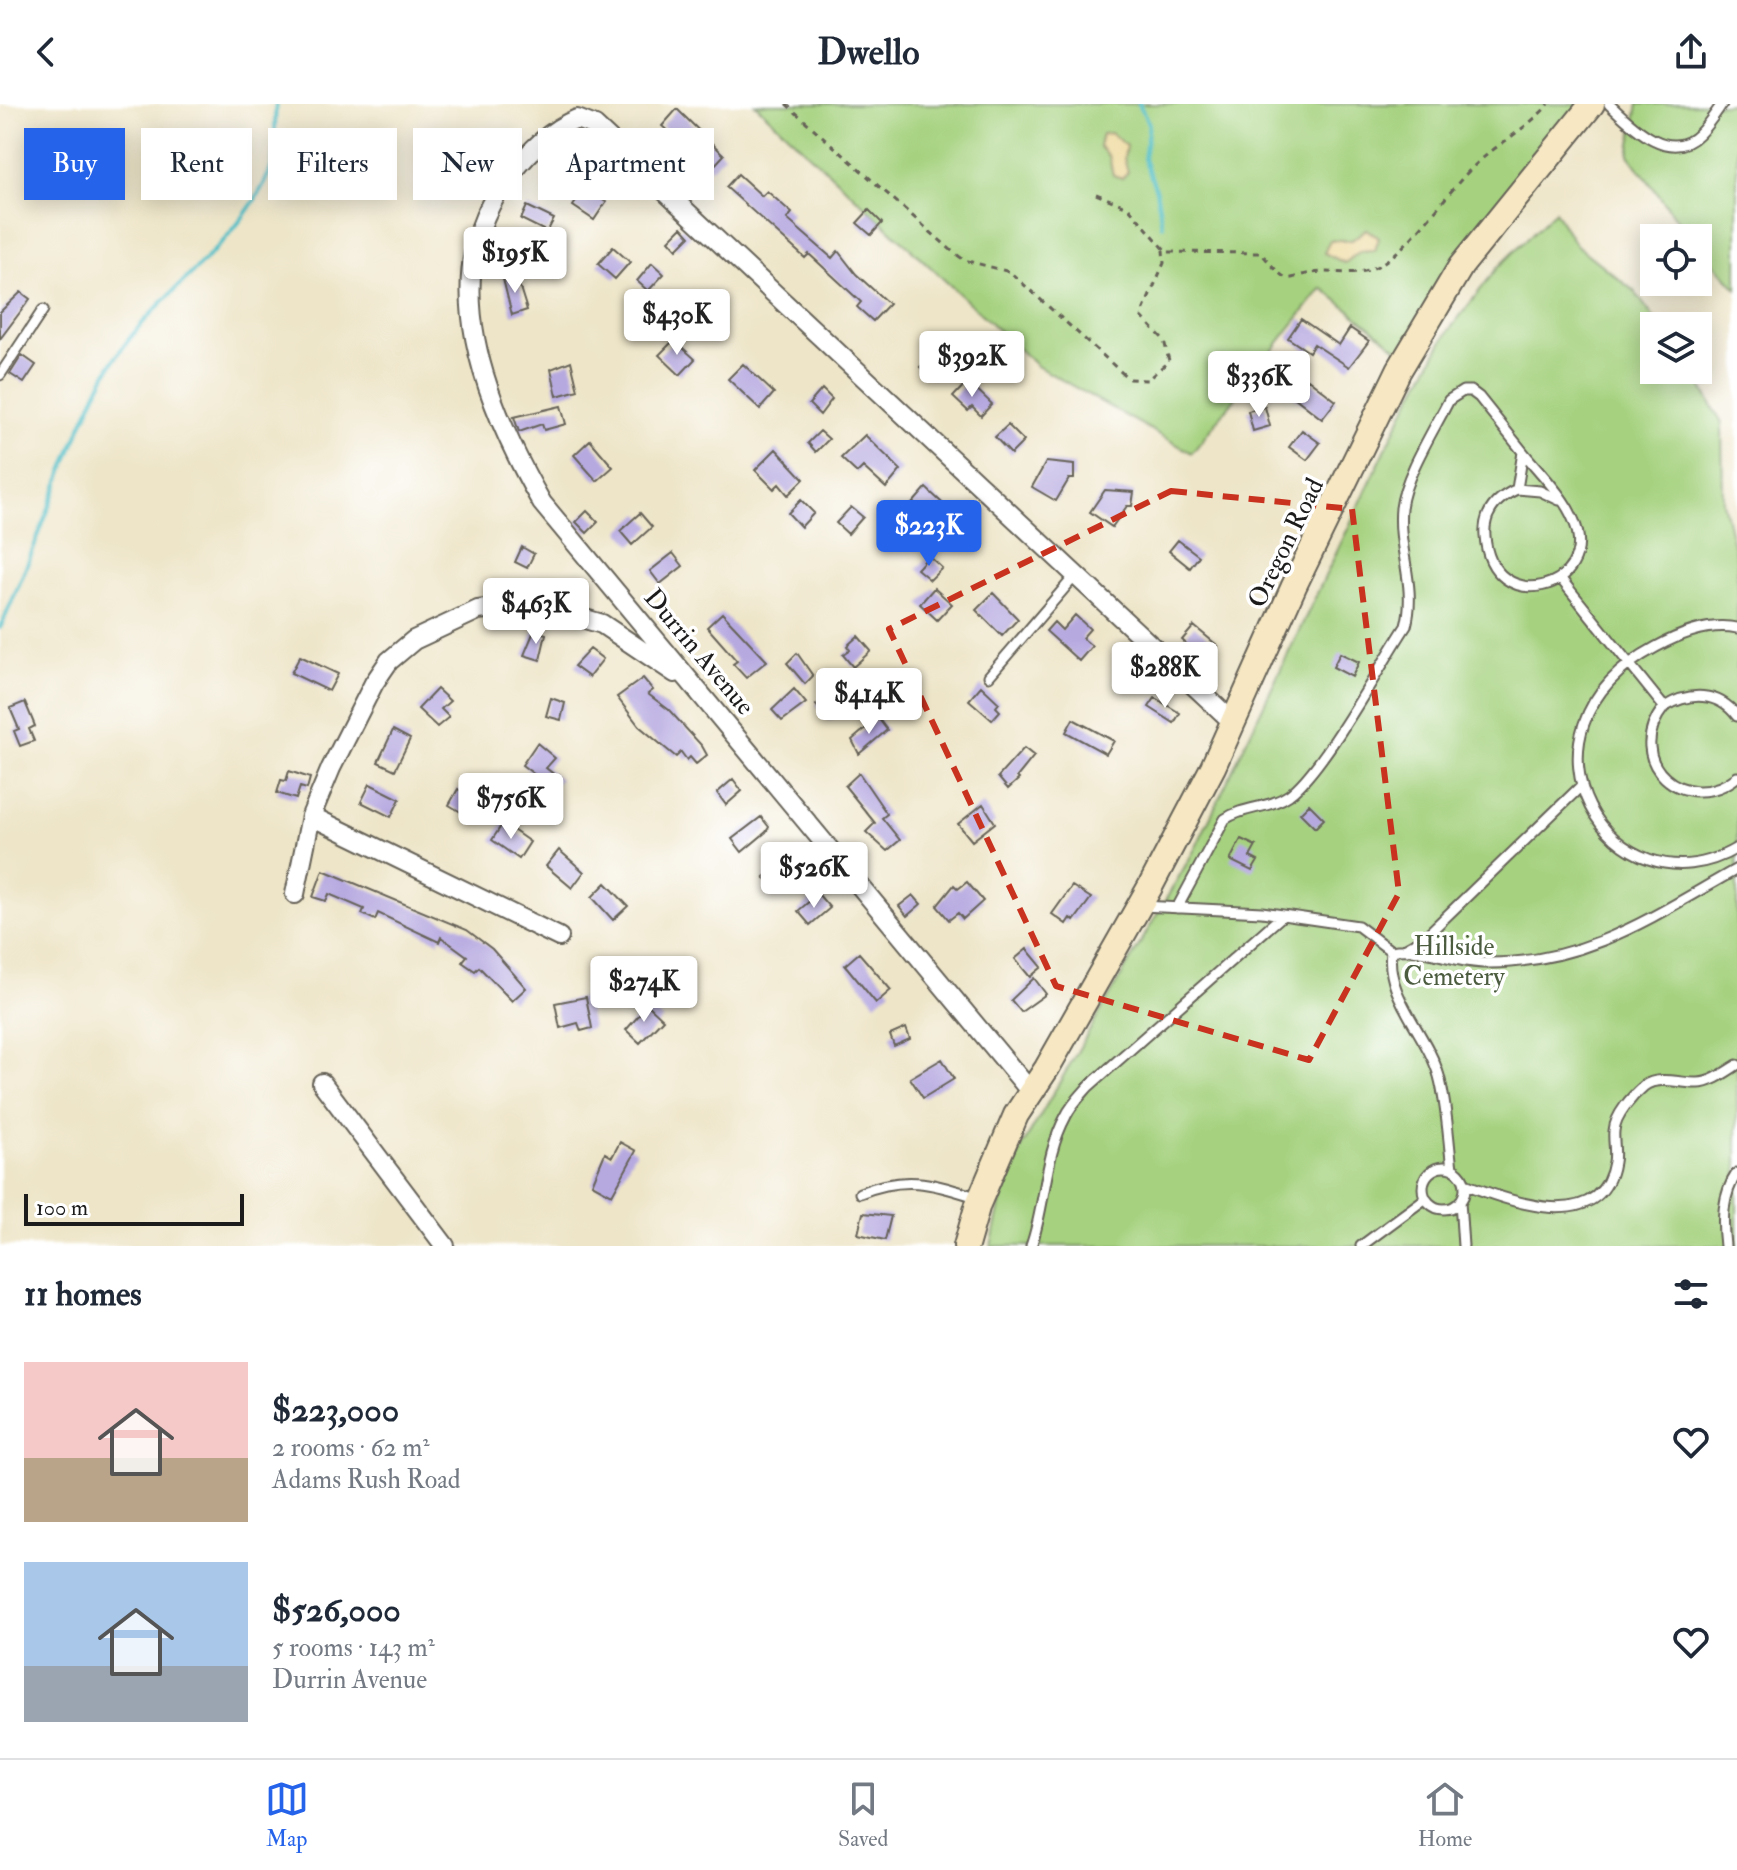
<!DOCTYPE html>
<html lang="en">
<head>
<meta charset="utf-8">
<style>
  :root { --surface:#fff; --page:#f6f6f7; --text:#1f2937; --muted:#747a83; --line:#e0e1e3; --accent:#2563eb }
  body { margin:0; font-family:"IM FELL Double Pica",serif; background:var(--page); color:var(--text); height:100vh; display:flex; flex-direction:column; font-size:30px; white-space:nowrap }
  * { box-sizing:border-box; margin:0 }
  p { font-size:26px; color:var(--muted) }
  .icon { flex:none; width:44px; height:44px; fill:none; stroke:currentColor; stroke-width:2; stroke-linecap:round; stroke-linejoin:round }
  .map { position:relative; height:1142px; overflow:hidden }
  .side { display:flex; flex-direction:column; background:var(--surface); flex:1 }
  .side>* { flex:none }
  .guide { position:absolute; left:24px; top:24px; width:800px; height:72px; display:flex; gap:16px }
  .tools { position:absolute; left:1640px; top:120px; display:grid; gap:16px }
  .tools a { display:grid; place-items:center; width:72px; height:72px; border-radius:0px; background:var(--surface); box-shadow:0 4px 20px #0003; font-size:40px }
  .scale { position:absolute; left:24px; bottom:20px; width:220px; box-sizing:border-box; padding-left:8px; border:4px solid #1c1c1c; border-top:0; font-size:22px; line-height:28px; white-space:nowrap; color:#1c1c1c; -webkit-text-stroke:6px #fff; paint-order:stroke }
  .price { position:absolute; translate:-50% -68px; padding:0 18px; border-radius:8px; background:#fff; color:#222; font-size:26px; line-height:52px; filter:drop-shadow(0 2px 4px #0008) }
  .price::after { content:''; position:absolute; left:50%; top:48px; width:24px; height:18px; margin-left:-12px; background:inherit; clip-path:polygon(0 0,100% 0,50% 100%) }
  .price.on { background:var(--accent); color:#fff }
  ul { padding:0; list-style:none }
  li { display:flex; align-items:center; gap:24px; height:200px; padding:0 24px }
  li span { display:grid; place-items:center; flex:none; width:224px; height:160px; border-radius:0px; color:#555 }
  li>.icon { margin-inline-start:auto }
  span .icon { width:96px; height:96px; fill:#fffc; stroke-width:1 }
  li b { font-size:34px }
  h2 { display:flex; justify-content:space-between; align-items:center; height:96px; padding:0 24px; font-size:34px }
  .chip { padding:0 28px; border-radius:0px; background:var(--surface); box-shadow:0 4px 20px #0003; font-size:28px; line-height:72px }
  .chip.on { background:var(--accent); color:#fff }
  header { display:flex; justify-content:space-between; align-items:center; height:104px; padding:0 24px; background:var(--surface); font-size:36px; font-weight:800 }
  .dock { display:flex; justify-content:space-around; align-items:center; height:112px; border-top:2px solid var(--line); background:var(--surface); font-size:22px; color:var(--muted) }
  .dock a { display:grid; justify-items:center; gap:4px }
  .dock .on { color:var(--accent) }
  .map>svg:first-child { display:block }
</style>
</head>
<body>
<header><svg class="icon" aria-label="back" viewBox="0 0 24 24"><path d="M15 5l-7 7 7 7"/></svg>Dwello<svg class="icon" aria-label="share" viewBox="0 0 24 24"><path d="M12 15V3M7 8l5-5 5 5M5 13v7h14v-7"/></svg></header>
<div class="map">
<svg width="1737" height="1142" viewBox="0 0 1737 1142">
  <rect width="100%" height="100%" fill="#fff"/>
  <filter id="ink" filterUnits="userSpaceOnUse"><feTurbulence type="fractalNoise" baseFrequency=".0125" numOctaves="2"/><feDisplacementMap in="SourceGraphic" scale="16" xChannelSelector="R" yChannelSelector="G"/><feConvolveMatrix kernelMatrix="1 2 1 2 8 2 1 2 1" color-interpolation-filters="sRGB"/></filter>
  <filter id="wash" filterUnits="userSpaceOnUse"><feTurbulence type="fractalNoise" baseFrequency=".006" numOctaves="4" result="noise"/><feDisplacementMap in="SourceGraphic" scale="32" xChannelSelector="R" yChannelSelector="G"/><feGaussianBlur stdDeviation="1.8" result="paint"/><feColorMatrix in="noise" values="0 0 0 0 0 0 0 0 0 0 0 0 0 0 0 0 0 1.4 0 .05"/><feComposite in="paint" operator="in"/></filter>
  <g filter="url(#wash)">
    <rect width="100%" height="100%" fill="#eee5c8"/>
    <path fill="#a6d27f" stroke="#61774e" stroke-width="2" d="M755 0H1589L1402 248 1322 184 1192 349 1037 262Z
      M1638 0H1737V185L1698 142V134H1691L1629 51Z
      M1555 107 1575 140 1634 187 1660 222H1654V266H1692L1722 319 1723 398 1737 457V1142H991L1002 1092 1022 1043 1195 745 1403 309 1447 229 1498 163Z"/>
    <path fill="#eeda9e" stroke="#857b5d" stroke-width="2" d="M1111 29 1126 42 1124 54 1128 68 1122 74 1113 71 1109 53 1099 42 1102 30Z
      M1366 125 1379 134 1375 146 1360 147 1345 159 1324 149 1330 136H1352Z"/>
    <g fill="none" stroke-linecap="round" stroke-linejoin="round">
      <path stroke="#51bfc8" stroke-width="4" d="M1139 0 1149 20 1144 55 1156 86 1162 121
        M0 524C39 442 63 352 106 270 147 193 235 150 270 67 277 49 274 20 276 0"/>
    </g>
    <g id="blocks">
      <path fill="#b6a9e0" d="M677 5 724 51 711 65 662 22Z
        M738 70 762 92 767 87 792 109 787 115 832 154 838 147 856 170 889 200 873 217 857 203 861 198 809 150 805 154 726 83Z
        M593 72 609 82 601 95 606 98 594 116 573 102Z
        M527 102 554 115 547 128 521 115Z
        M869 106 882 119 871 131 857 119Z
        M682 123 690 132 677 145 669 136Z
        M613 143 630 158 615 175 598 160Z
        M652 159 664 170 648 187 637 177Z
        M516 171 527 206 512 211 503 175Z
        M21 188 30 195 0 235V208Z
        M680 188 695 201 681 216 666 203Z
        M1301 215 1339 241 1350 224 1369 237 1349 263 1314 240 1309 248 1288 234Z
        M940 235 956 250 933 275 920 263 928 255 924 251Z
        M674 236 695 255 680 271 659 251Z
        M22 251 36 261 24 279 10 270Z
        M571 257 578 286 557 292 551 265Z
        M743 260 774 289 760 305 728 275Z
        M1308 275 1336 297 1322 315 1294 293Z
        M968 277 992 300 981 312 972 303 968 307 953 293Z
        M822 285 832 295 820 311 809 300Z
        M561 302 566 320 544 326 542 320 519 328 514 313Z
        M1265 303 1270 322 1253 327 1248 307Z
        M1008 321 1024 337 1011 350 995 333Z
        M1302 326 1320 339 1307 356 1289 343Z
        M820 327 829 335 816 348 808 339Z
        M865 331 901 366 886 384 863 363 857 369 841 354Z
        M590 336 613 363 597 377 574 351Z
        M776 345 804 375 788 391 779 380 774 385 755 366Z
        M1046 358 1074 361V375H1069L1056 397 1032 383Z
        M926 384 952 408 931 430 905 408Z
        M1105 386 1134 388 1132 402H1127L1112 423 1090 408Z
        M801 396 814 409 801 423 788 409Z
        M851 403 863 413 848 430 836 419Z
        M587 407 598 418 587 429 576 418Z
        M640 409 652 423 632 441 620 427Z
        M1178 436 1199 452 1190 464 1169 447Z
        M522 443 534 450 527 464 515 458Z
        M673 449 683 462 660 480 650 467Z
        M929 452 942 464 930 476 917 465Z
        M934 484 952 500 937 516 920 500Z
        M993 489 1018 515 1002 532 976 506Z
        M722 509 767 557 746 574 733 560 737 557 707 523Z
        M1075 511 1090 525 1082 534 1092 542 1079 557 1046 527 1054 518 1062 526Z
        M1194 522 1218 542 1208 554 1204 550 1201 553 1182 536Z
        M534 527 546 530 540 556 524 551Z
        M858 532 871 547 853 563 843 551 850 546 847 542Z
        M590 545 603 555 589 573 574 562Z
        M797 549 813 572 805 580 787 559Z
        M1340 549 1359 558 1352 573 1333 563Z
        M300 552 338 570 329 587 291 569Z
        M643 574 653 586 648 590 669 606 702 642 707 651 696 660 690 653 687 656 681 648 676 653 664 643 639 622 617 593Z
        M842 580 849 589 842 594 848 601 830 617 816 601Z
        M981 582 999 599 996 603 1000 607 992 616 969 596Z
        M437 585 450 597 441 605 449 613 437 623 418 605Z
        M794 585 806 599 782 617 772 606Z
        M551 594 565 599 561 616 546 612Z
        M1155 594 1180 609 1174 619 1149 603Z
        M25 598 35 622 29 625 34 637 20 642 14 627 19 625 10 604Z
        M878 614 887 626 859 650 852 636Z
        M1073 615 1114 637 1106 650 1066 628Z
        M393 626 410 635 395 666 378 658Z
        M537 639 555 654 546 664 560 675 552 684 522 661Z
        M1024 644 1034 652 1017 673 1019 675 1008 685 998 673Z
        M289 667 310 674 307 685 300 683 296 695 277 689 281 676 286 677Z
        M859 669 887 710 882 714 900 736 887 747 866 728 875 719 845 682Z
        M733 675 742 687 726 701 717 689Z
        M370 680 400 695 391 713 361 698Z
        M458 685 487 703 478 718 449 701Z
        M983 700 995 719 972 737 958 720Z
        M1309 700 1324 715 1315 724 1300 709Z
        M761 713 769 723 766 728 742 748 732 735Z
        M503 719 530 738 519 755 492 736Z
        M1241 735 1256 742 1250 753 1258 757 1252 767 1230 756Z
        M559 746 584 768 572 784 546 762Z
        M787 753 801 768 780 787 764 773Z
        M323 766 467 826 492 845 526 884 512 897 479 863 475 867 462 858 467 852 441 833 439 838 378 809 375 816 362 810 364 805 329 790 326 797 313 793Z
        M967 778 983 797 963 815 958 809 949 816 937 802 954 781 958 785Z
        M606 779 628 802 613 816 592 793Z
        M1072 782 1091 794 1074 817 1070 814 1066 820 1052 810Z
        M818 790 830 804 810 821 798 807Z
        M913 791 921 800 907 812 899 802Z
        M1027 845 1042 863 1030 873 1015 855Z
        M859 849 891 886 876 899 845 861Z
        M1034 874 1046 890 1021 908 1011 896Z
        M586 893 592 924 581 927 578 919 560 924 555 899Z
        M648 901 663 915 640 939 626 926Z
        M906 924 910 935 894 942 890 931Z
        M942 955 954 975 923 994 910 974Z
        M620 1038 636 1047 612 1091 592 1080 605 1049 612 1053Z
        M863 1109 891 1112 885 1136 858 1130Z"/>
    </g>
  </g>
  <g filter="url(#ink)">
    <use href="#blocks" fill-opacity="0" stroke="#666258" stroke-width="2"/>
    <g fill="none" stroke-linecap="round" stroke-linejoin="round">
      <g stroke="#666258" stroke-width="13">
        <path id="lane" d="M1609 0C1630 20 1669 61 1699 30 1708 21 1715 10 1722 0
          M0 271 43 206
          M1517 385 1540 387 1559 396
          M1561 475 1664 603C1689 588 1718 587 1737 612
          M1737 524C1709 518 1680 530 1656 543 1496 628 1613 817 1737 744
          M989 572 1074 473
          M1664 603C1621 657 1685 714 1737 673
          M1142 802 1262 808 1358 822 1391 847C1385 893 1427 929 1439 972 1447 1001 1448 1034 1452 1064
          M1177 804 1225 715C1244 702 1269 705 1289 691 1324 665 1379 563 1406 522 1417 481 1397 445 1401 404 1405 371 1434 326 1449 296L1463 287H1471L1479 293 1523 348 1517 385C1497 394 1483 408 1485 432 1491 515 1602 486 1574 417 1564 392 1540 369 1523 348
          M1406 844 1424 834 1580 683
          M1391 847C1423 841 1455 860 1488 859 1588 859 1653 812 1737 765
          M1423 1084a21 21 0 1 1 42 0a21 21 0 1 1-42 0Z
          M1465 1080C1510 1098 1602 1132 1614 1058 1616 1048 1613 1037 1614 1027 1615 1011 1632 992 1644 982 1659 971 1682 980 1698 979 1711 979 1726 968 1737 961
          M860 1089C908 1070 933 1080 980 1094
          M1460 1097 1463 1142
          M1031 1142C1046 1100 1044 1052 1066 1012 1071 1001 1081 991 1089 982L1283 811
          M1361 1142 1426 1094
          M1725 1142C1722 1116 1722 1091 1737 1069"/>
      </g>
      <g stroke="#666258" stroke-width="22">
        <path id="street" d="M311 712 559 833
          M295 790 311 712 331 664 374 579 389 557 414 536 478 506 516 501 555 506 602 520 675 569
          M322 979 445 1142
          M1031 988 542 399C487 303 429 168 512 69 530 47 550 26 577 15L595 22 1234 619"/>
      </g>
      <g stroke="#666258" stroke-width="28">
        <path id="secondary" d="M966 1142 978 1100 1016 1011 1047 964 1150 783 1213 663 1294 482 1399 266 1461 162 1592 0"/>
      </g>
      <path stroke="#666258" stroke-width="3" stroke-dasharray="6 6" stroke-linecap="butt" d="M786 0 952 147 964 156 1010 168 1129 275 1147 276 1169 257 1164 236 1141 212 1164 159 1163 146
        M1096 90 1128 103 1167 148 1261 149C1295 189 1282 170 1322 168 1336 168 1351 170 1365 167 1403 158 1445 89 1474 62 1498 39 1527 25 1549 0"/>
      <use href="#lane" stroke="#fff" stroke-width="9"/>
      <use href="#street" stroke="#fff" stroke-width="18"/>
      <use href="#secondary" stroke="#f7e8c3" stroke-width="24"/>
    </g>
  </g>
  <path fill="none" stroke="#c8321e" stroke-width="6" stroke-dasharray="16 10" stroke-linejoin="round" d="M1171 387 1352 405 1399 789 1309 956 1056 882 889 525Z"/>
  <g text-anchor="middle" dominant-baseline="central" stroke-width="7" stroke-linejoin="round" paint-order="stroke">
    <g font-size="26" fill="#1c1c1c" stroke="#fff">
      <text transform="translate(1286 439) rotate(-64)">Oregon Road</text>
      <text transform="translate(699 548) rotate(50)">Durrin Avenue</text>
    </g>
    <g font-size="26" fill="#4c5c3f" stroke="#fff">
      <text x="1454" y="843">Hillside<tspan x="1454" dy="30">Cemetery</tspan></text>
    </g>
  </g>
</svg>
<div class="tools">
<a><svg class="icon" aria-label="locate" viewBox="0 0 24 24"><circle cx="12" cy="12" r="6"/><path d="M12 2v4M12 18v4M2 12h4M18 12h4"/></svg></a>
<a><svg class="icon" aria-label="layers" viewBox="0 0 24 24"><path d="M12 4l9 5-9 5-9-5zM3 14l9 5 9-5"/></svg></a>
</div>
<div class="scale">100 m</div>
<b class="price" style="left:515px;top:191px">$195K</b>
<b class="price" style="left:677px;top:253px">$430K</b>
<b class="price" style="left:972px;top:295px">$392K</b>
<b class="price" style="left:1259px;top:315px">$336K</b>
<b class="price on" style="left:929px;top:464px">$223K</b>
<b class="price" style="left:536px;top:542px">$463K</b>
<b class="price" style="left:1165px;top:606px">$288K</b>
<b class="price" style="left:869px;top:632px">$414K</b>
<b class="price" style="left:511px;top:737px">$756K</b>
<b class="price" style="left:814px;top:806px">$526K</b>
<b class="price" style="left:644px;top:920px">$274K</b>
<div class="guide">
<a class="chip on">Buy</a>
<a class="chip">Rent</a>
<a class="chip">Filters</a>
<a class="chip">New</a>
<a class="chip">Apartment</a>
</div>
</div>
<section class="side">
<h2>11 homes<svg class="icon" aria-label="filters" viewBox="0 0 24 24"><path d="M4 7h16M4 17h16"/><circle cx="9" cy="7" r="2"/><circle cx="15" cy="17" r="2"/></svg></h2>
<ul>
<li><span style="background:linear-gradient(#f6c9c9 60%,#b9a48a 0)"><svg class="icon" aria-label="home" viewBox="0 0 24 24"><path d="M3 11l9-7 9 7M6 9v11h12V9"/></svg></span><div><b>$223,000</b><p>2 rooms · 62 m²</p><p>Adams Rush Road</p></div><svg class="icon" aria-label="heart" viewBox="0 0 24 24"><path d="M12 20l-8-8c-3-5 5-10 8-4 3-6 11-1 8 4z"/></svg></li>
<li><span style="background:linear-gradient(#a9c7e8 65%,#9aa5b1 0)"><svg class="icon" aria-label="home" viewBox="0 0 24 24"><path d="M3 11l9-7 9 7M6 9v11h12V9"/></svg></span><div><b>$526,000</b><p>5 rooms · 143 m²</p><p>Durrin Avenue</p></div><svg class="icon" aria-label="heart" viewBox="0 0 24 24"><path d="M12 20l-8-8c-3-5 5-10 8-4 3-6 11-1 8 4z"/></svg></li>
</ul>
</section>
<nav class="dock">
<a class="on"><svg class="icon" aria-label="map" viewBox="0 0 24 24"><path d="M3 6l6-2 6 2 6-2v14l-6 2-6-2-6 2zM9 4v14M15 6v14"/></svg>Map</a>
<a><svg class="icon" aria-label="saved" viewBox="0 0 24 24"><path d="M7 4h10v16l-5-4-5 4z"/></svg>Saved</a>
<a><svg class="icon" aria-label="home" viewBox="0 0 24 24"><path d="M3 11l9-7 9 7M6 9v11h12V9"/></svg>Home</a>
</nav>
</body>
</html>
